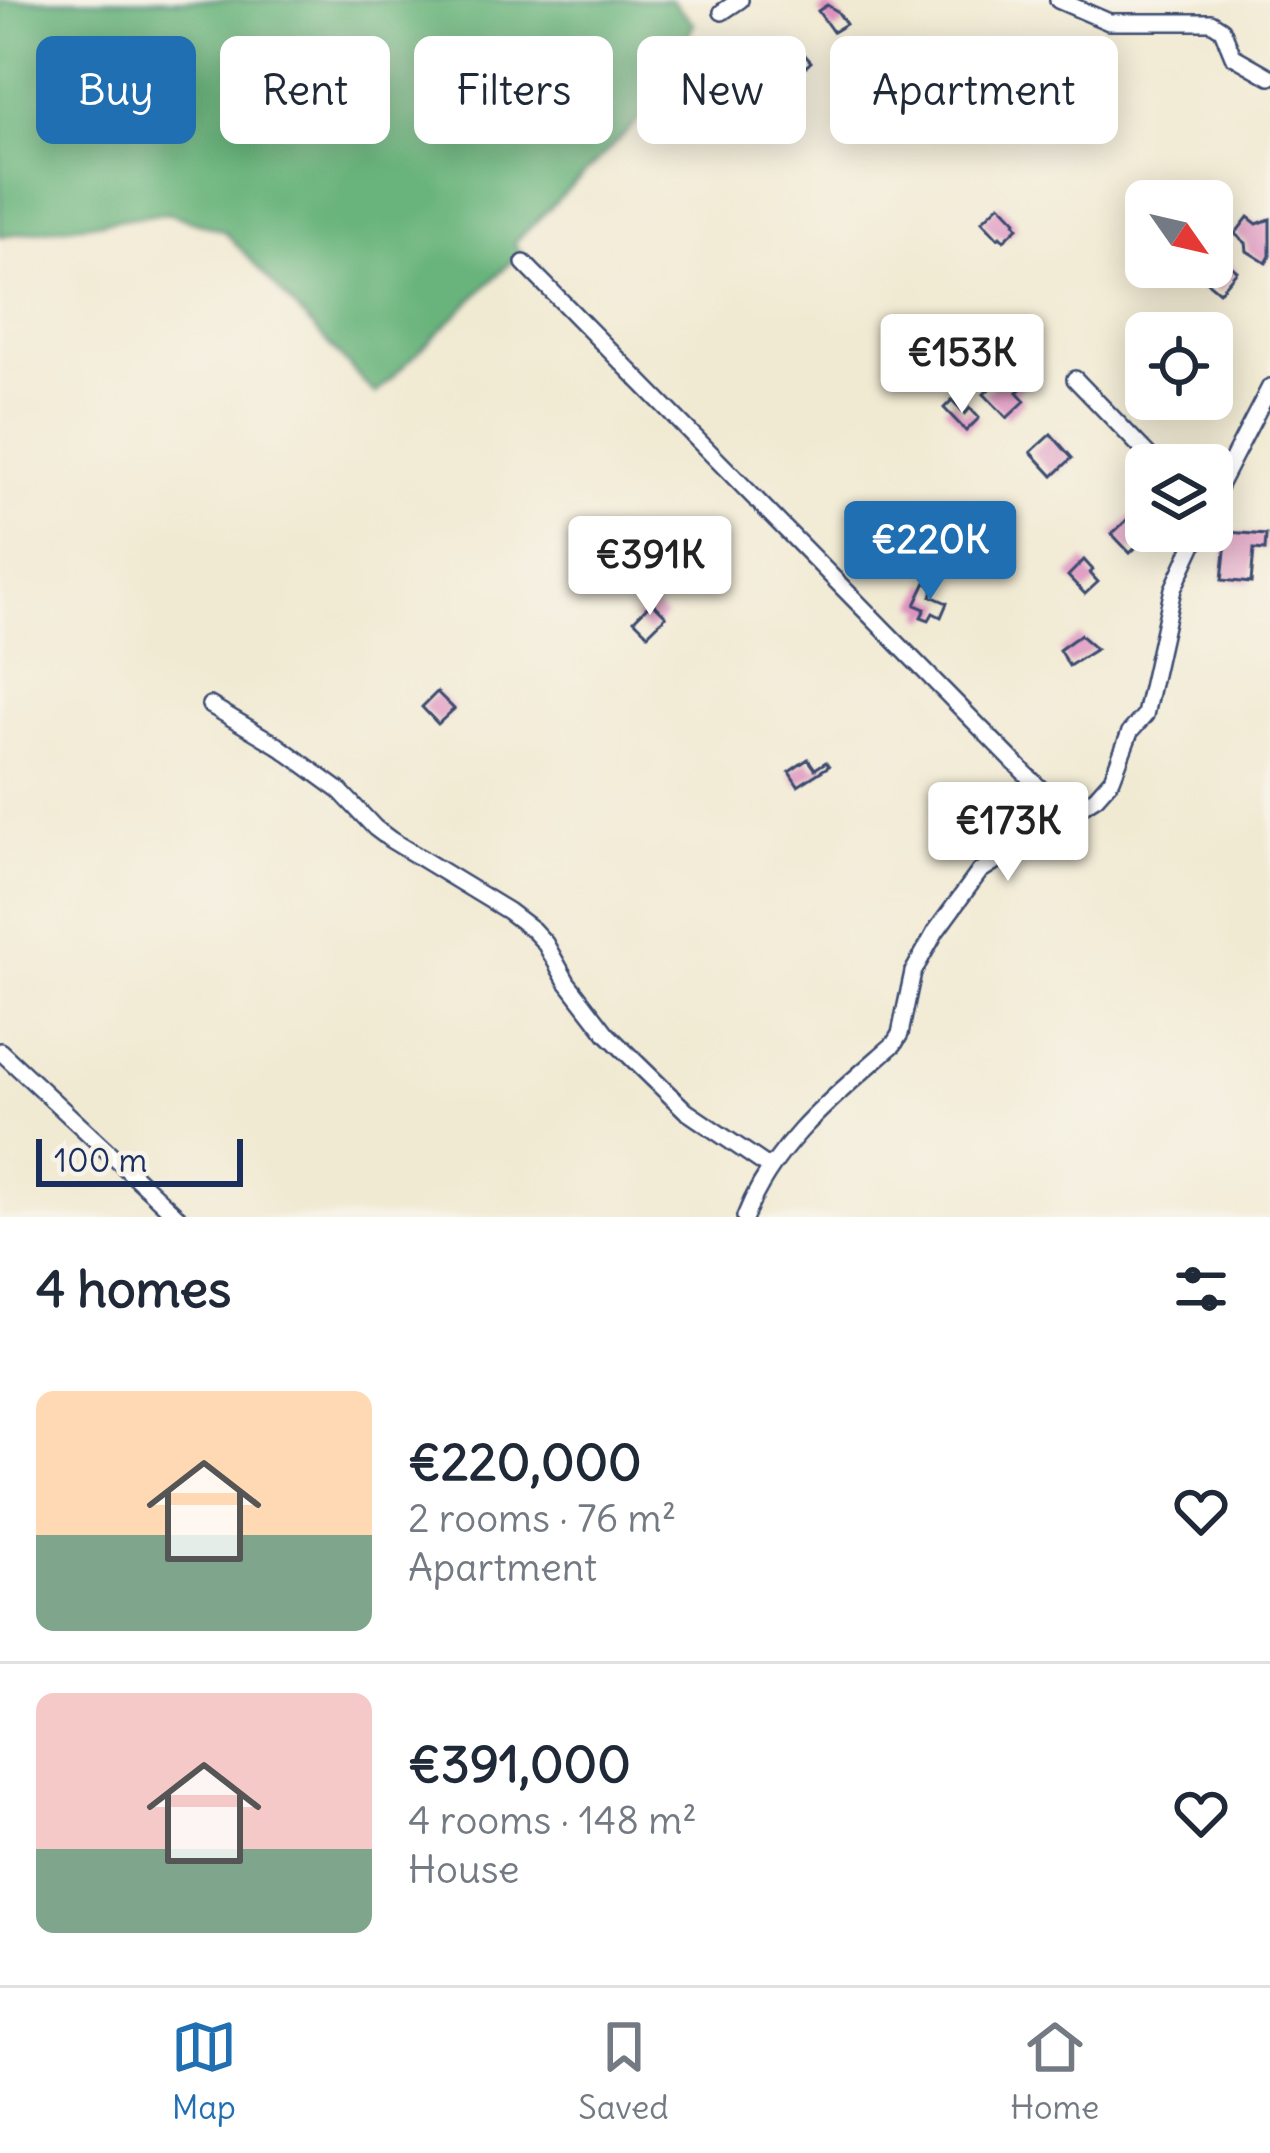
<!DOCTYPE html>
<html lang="en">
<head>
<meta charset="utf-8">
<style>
  :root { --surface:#fff; --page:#f6f6f7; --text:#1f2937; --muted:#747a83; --line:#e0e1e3; --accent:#1f6fb2 }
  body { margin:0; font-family:Delius,sans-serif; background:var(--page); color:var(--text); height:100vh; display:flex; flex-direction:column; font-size:45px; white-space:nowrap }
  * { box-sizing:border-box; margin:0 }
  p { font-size:39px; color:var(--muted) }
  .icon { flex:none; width:66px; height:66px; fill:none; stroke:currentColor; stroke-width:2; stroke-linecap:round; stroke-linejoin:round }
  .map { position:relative; height:1217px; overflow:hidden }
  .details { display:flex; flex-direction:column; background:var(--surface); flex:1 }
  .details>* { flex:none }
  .banner { position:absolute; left:36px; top:36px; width:1200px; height:108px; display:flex; gap:24px }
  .needle { width:78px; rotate:124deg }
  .tools { position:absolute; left:1125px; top:180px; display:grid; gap:24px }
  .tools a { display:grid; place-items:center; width:108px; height:108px; border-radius:18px; background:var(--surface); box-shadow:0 6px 30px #0003; font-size:60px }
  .scale { position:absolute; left:36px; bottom:30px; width:207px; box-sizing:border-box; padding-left:12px; border:6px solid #1b2f5e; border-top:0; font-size:33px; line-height:42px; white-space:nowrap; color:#1b2f5e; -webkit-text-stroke:9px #f7f3e8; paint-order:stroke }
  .price { position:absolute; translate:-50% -102px; padding:0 27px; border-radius:12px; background:#fff; color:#222; font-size:39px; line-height:78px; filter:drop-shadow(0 3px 6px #0008) }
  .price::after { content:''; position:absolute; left:50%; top:72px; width:36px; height:27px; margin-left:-18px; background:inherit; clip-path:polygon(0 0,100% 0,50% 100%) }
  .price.current { background:var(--accent); color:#fff }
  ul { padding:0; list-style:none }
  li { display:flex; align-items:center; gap:36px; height:300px; padding:0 36px }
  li+li { border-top:3px solid var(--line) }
  li span { display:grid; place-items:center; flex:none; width:336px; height:240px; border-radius:18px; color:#555 }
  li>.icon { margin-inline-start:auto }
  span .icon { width:144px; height:144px; fill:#fffc; stroke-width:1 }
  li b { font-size:51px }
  h2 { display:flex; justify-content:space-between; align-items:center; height:144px; padding:0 36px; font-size:51px }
  .tag { padding:0 42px; border-radius:18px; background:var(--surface); box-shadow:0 6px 30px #0003; font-size:42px; line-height:108px }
  .tag.current { background:var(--accent); color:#fff }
  .menu { display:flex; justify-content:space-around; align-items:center; height:168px; border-top:3px solid var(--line); background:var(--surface); font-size:33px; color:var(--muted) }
  .menu a { display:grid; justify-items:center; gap:6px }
  .menu .current { color:var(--accent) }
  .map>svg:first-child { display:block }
</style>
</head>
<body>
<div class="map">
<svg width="1270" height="1217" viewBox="0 0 1270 1217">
  <rect width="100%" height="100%" fill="#f7f3e8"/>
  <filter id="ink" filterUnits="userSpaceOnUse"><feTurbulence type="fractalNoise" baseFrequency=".00833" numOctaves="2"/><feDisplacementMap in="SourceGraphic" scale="24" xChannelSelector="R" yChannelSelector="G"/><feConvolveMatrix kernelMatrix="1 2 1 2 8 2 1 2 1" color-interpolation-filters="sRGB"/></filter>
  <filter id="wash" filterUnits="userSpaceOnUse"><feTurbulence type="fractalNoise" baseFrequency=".004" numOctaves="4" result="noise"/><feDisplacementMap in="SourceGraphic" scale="48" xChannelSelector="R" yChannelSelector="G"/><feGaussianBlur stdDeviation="2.7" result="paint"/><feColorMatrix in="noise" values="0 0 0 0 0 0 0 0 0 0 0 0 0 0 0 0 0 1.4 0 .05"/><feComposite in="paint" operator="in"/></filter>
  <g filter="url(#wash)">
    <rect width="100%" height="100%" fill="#f1ead3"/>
    <path fill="#69b47c" stroke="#42726d" stroke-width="3" d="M0 0H671L694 24 649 110 514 243 521 252 375 394 224 231 167 213 0 236Z"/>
    <g id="blocks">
      <path fill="#dd91be" d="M827 5 837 11 846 24 833 32 818 11Z
        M797 46 811 62 773 98 758 82Z
        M1000 204 1016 221 1015 223 1018 227 1004 240 1000 236 998 238 982 221Z
        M1248 217 1257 224 1270 219V256L1266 263 1247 251 1246 243 1235 234Z
        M1212 250 1237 271 1219 292 1193 270 1196 267H1212Z
        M1009 370 1024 386 1017 392 1025 401 1007 418 984 394Z
        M952 400 965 414 970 408 979 418 966 431 944 408Z
        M1051 434 1072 458 1053 476 1031 452Z
        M1137 510 1146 519V531H1153L1130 553 1112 534Z
        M1227 532 1266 535 1265 550 1254 549 1251 583 1222 580Z
        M1084 560 1093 570 1090 573 1098 582 1085 594 1068 576Z
        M926 582 934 588 931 596 947 603 941 617 933 613 929 620 921 617 925 609 915 605Z
        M652 602 666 616 648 634 634 620Z
        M1080 635 1096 649 1069 666 1059 650Z
        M437 692 454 709 438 724 422 707Z
        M808 759 815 769 826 762 829 766 798 786 789 772Z"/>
    </g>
  </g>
  <g filter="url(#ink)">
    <use href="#blocks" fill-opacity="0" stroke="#3b4b70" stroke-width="3"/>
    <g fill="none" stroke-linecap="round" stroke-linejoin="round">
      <g stroke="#3b4b70" stroke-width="20">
        <path id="minor" d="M1058 0 1109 22H1211L1222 29 1233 56 1270 77
          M722 12 740 0
          M524 263 1067 816
          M1075 379 1158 465
          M1212 499 1270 387
          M210 705 277 745 340 791 375 828 391 840 508 911 533 930 545 943 567 982 607 1034 686 1111 770 1168
          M0 1051 178 1217
          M745 1217C773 1144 837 1094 894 1044L900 1034 913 972 936 931 980 871 1096 797 1112 779 1130 732 1145 715 1173 589 1200 531"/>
      </g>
      <use href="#minor" stroke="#fff" stroke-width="15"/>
    </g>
  </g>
</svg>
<div class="tools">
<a><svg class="needle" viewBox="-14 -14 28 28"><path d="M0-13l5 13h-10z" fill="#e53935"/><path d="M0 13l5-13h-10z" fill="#747a83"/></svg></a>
<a><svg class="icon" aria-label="locate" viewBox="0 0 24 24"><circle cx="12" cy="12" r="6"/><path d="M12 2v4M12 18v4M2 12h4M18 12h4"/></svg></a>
<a><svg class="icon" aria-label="layers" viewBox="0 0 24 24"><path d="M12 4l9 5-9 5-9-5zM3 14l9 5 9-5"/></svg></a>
</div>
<div class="scale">100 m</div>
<b class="price" style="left:962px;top:416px">€153K</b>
<b class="price current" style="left:930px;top:603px">€220K</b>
<b class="price" style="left:650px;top:618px">€391K</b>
<b class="price" style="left:1008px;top:884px">€173K</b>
<div class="banner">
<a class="tag current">Buy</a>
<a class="tag">Rent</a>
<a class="tag">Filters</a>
<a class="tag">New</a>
<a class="tag">Apartment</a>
</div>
</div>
<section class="details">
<h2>4 homes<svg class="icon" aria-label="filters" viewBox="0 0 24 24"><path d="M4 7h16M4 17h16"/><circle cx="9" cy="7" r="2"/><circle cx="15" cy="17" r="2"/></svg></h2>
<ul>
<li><span style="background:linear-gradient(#ffd9b3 60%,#7fa58c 0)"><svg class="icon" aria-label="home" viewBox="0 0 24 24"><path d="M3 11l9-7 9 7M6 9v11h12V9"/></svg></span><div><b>€220,000</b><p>2 rooms · 76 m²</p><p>Apartment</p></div><svg class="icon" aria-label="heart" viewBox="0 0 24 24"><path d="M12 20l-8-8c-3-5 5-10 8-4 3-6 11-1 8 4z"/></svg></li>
<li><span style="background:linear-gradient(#f6c9c9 65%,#7fa58c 0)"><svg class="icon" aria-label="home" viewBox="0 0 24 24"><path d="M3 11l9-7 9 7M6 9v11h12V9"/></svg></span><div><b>€391,000</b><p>4 rooms · 148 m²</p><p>House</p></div><svg class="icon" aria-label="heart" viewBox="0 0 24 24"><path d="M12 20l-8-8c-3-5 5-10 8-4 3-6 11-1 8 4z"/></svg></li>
</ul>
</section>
<nav class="menu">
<a class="current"><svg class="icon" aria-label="map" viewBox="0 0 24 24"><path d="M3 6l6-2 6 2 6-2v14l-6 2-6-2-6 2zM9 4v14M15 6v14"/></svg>Map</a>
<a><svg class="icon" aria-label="saved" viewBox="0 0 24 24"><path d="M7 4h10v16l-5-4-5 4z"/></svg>Saved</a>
<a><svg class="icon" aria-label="home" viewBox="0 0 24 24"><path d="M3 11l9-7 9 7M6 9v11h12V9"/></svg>Home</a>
</nav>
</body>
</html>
